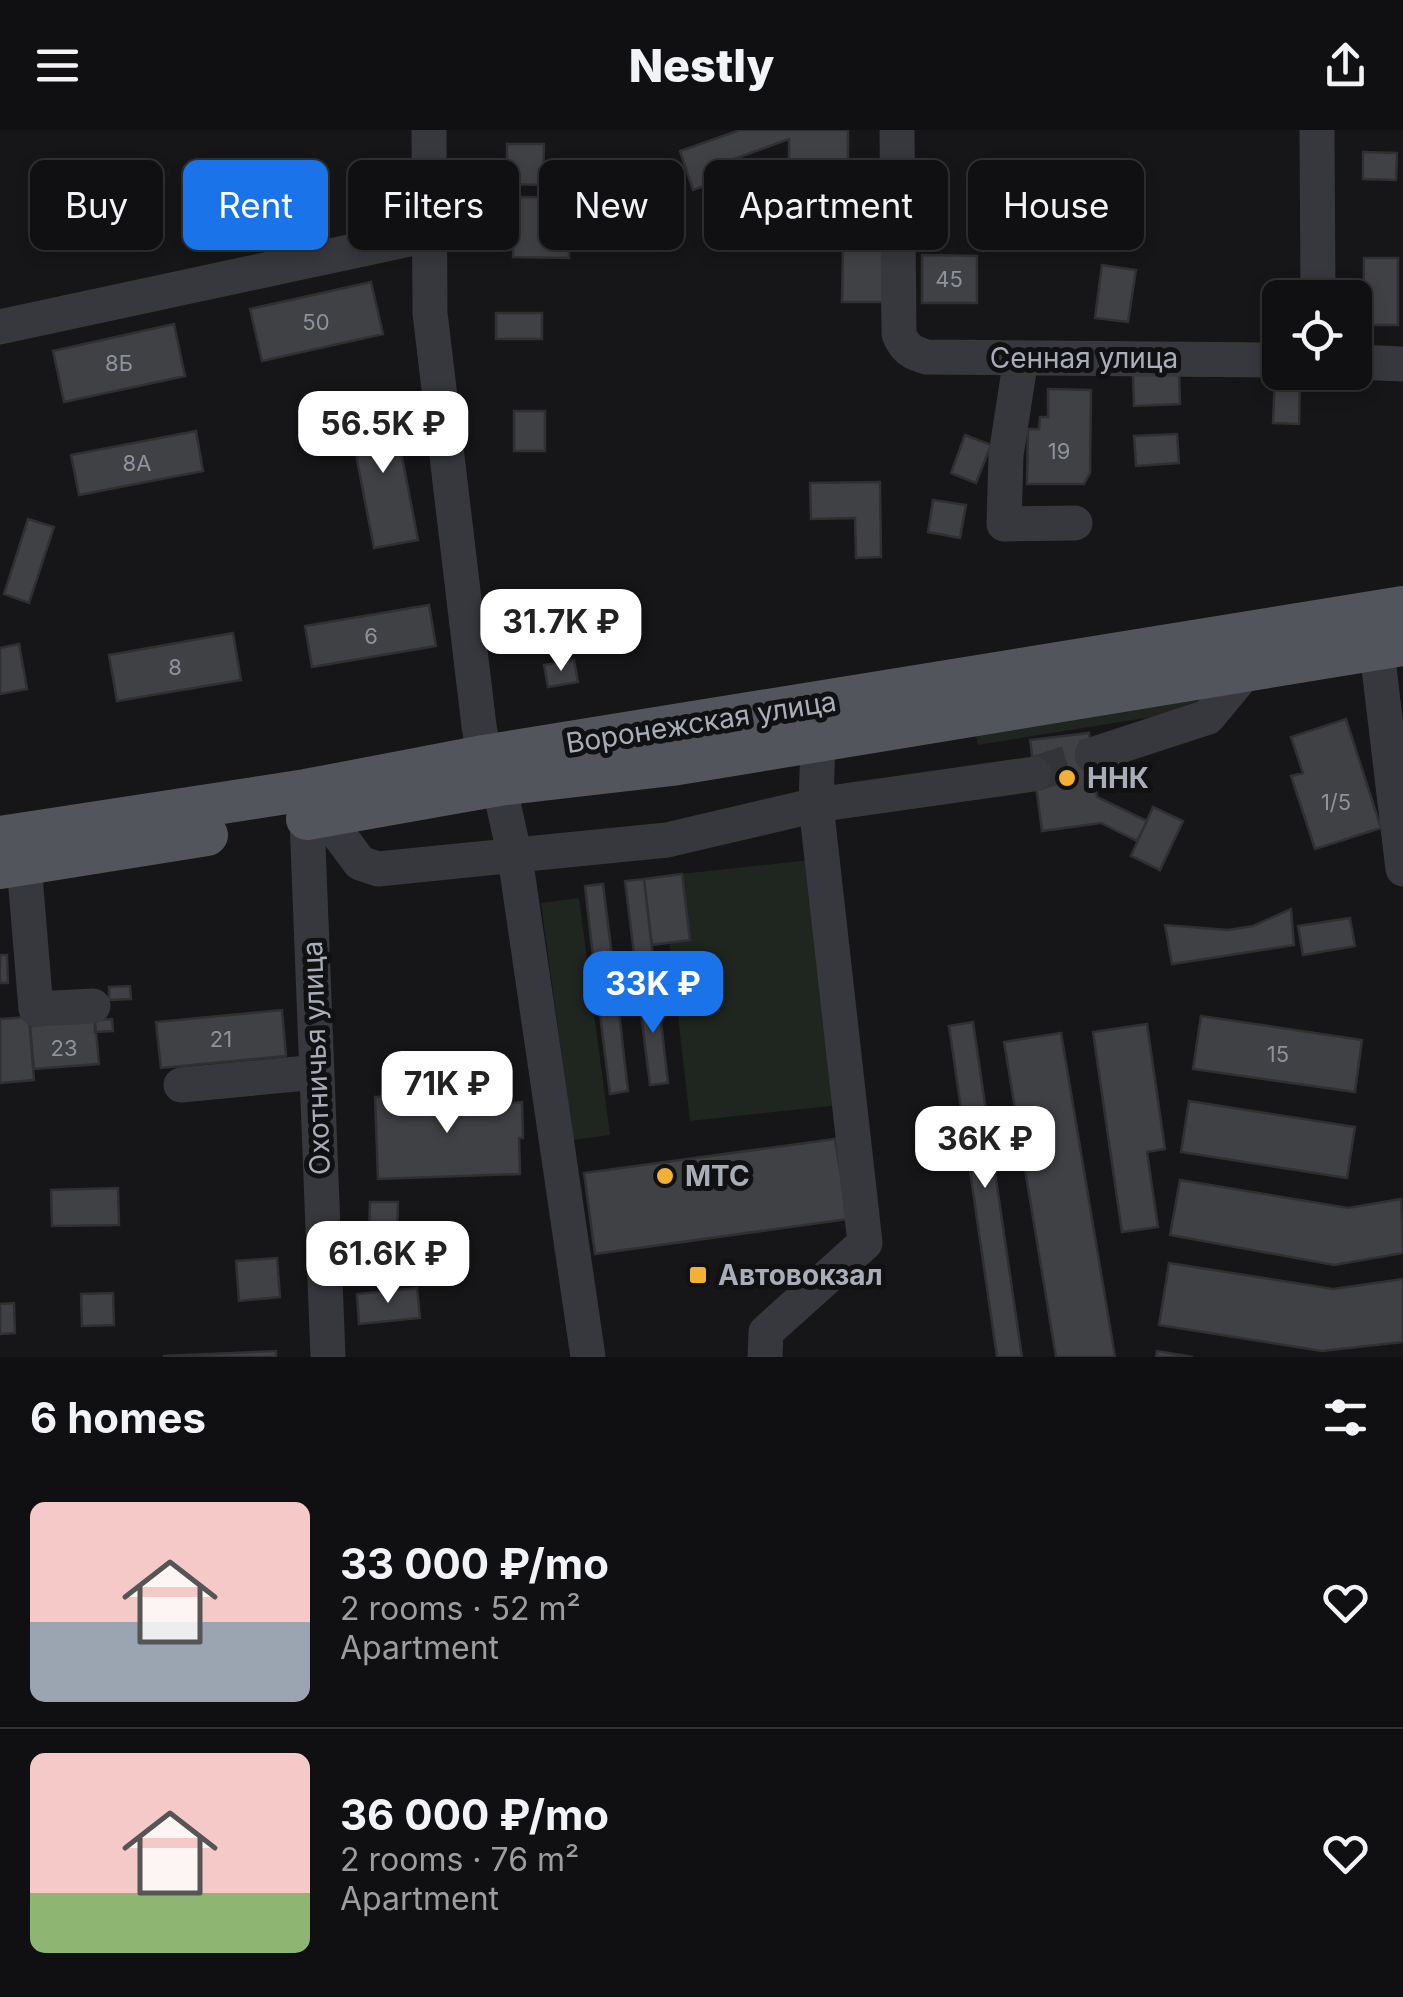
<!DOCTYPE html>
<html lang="en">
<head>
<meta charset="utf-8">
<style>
  :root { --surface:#101012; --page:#19191b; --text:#f1f3f6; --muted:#9c9d9f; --line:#303032; --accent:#1a73e8 }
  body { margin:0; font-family:Inter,sans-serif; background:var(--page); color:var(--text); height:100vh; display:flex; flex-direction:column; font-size:38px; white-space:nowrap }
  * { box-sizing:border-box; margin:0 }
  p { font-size:32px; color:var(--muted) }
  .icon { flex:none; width:55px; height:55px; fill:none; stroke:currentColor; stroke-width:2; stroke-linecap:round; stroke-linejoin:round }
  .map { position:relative; height:1227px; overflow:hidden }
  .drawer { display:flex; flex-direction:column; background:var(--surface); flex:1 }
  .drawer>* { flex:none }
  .banner { position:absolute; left:30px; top:30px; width:1345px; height:90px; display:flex; gap:20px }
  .buttons { position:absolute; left:1262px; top:150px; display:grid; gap:20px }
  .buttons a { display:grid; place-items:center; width:110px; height:110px; border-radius:15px; background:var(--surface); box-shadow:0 5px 15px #0003,0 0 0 2px var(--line); font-size:50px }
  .price { position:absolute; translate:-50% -85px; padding:0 22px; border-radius:20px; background:#fff; color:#222; font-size:32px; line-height:65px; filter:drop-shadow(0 2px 5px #0008) }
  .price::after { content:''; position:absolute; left:50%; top:60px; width:30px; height:22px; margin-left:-15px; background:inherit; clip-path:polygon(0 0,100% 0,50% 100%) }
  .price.current { background:var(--accent); color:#fff }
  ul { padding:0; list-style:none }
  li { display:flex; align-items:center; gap:30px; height:250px; padding:0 30px }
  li+li { border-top:2px solid var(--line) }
  li span { display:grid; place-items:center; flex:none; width:280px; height:200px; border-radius:15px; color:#555 }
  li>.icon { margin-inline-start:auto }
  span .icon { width:120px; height:120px; fill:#fffc; stroke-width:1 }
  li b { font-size:42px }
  h2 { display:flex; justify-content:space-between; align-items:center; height:120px; padding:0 30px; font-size:42px }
  .pill { padding:0 35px; border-radius:15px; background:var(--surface); box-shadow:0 5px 15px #0003,0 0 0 2px var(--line); font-size:35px; line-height:90px }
  .pill.current { background:var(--accent); color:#fff }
  header { display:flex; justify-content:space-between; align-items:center; height:130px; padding:0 30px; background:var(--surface); font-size:45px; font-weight:800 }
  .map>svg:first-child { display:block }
</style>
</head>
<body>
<header><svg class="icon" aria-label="menu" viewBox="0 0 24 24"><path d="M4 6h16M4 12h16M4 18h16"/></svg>Nestly<svg class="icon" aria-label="share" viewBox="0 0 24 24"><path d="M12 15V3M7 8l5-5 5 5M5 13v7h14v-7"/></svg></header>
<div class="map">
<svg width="1403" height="1227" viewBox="0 0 1403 1227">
  <rect width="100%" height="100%" fill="#161618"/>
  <path fill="#1e261f" d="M1204 562 1207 578 978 615 975 599Z
    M812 730 840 975 690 991 662 746Z
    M579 768 610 1005 573 1010 541 773Z"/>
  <path fill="#404145" stroke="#303034" stroke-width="2.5" d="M740 0H848V41L789 40V9L712 37 717 52 693 60 680 21Z
    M507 14H544L543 55 507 54Z
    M1363 22 1397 23 1396 50 1363 49Z
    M987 36 1082 40 1080 92 985 89Z
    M514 67 614 68V105H569V128L513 127Z
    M843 117H883V172H842Z
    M922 125 977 126V173H922Z
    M1364 128H1398V195H1363Z
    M1102 135 1136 140 1128 192 1095 188Z
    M371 152 383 204 262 231 250 179Z
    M496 183H542V209H496Z
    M174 194 185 246 64 272 53 221Z
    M1179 242 1180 274 1134 276 1133 245Z
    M1275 248 1300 249 1299 294 1273 293Z
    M1048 259 1091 260 1090 343 1084 354H1027L1028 299H1039L1040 287H1048Z
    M392 275 418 410 374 418 348 283Z
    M514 281H545V321H514Z
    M196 301 203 341 79 365 71 325Z
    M1177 304 1179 333 1136 336 1134 306Z
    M965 305 991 315 976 353 951 343Z
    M880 352 881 427 856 428 855 388 811 389 810 353Z
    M933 370 966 375 960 408 928 402Z
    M28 389 54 397 29 473 4 464Z
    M429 475 436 516 312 537 305 496Z
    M233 503 241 550 117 571 109 525Z
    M19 514 27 559 0 564V518Z
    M574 530 578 552 548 557 544 535Z
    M1346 589 1381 698 1315 719 1291 646 1303 643 1291 607Z
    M1089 603 1097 667 1147 691 1137 711 1101 693 1042 701 1030 610Z
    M1153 677 1183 691 1160 740 1131 726Z
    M682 744 690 810 652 815 644 749Z
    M644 749 655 845 637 847 625 751Z
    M603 754 615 850 596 853 585 756Z
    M1291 779 1294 815 1172 834 1165 795 1228 800 1253 796Z
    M1350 788 1355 816 1303 825 1298 796Z
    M0 825H7L8 853H0Z
    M130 856 131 869 109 870V857Z
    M657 857 668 953 650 955 638 859Z
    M617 865 628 961 610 964 598 868Z
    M282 880 286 926 161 938 156 892Z
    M1201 886 1362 910 1355 962 1193 939Z
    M29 887 34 950 0 953V889Z
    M112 889 113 901 95 902V890Z
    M95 890 99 934 34 939 30 896Z
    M973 892 1022 1227H997L949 896Z
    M1147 894 1165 1019 1147 1022 1158 1097 1122 1102 1093 902Z
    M1061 903 1115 1227H1056L1004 912Z
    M495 962V974L522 972 523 1008H519L520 1044 378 1049 375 967Z
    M1189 971 1355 997 1347 1048 1181 1022Z
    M835 1009 848 1089 595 1124 584 1043Z
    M1180 1050 1348 1078 1401 1069 1403 1123 1334 1135 1170 1105Z
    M118 1058 119 1095 52 1096 51 1060Z
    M370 1072H398L397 1106 369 1105Z
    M277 1128 280 1167 239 1171 236 1131Z
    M1169 1133 1333 1159 1403 1149V1212L1322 1221 1159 1195Z
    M417 1158 420 1188 359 1194 357 1164Z
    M113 1163 114 1195 82 1196 81 1164Z
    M14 1173 15 1203 0 1204V1174Z
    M276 1221V1227H164V1226Z
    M1157 1221 1193 1227H1156Z"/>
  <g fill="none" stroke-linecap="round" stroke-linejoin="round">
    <path stroke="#333438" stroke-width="35" stroke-dasharray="35 18" stroke-linecap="butt" d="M1034 644 1092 625"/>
    <path stroke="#37383d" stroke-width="35" d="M429 0 430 183 479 596 484 626 499 655 515 727 588 1227
      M897 0 899 204C905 219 912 223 927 227L1280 230
      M1317 0 1318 168
      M0 197 428 105
      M1021 228 1006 325 1004 394 1075 393
      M1355 232 1403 234
      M1374 496 1403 739
      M1092 625 1208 587 1246 541
      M325 686 360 733 378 739 667 710 816 675 1034 644
      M307 689 328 1227
      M24 734 36 879 93 876
      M181 955 317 942
      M765 1227 766 1202 865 1113 816 675 818 609 815 586"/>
    <path stroke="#53555c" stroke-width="42" d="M307 689 499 655 672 635 1403 515
      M0 707 306 660 484 626 1403 477
      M0 738 207 705"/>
  </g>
  <g fill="#f2b134" stroke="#111113" stroke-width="4">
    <circle cx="1067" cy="648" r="10"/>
    <circle cx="665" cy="1046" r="10"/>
    <rect x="688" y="1135" width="20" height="20" rx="5"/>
  </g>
  <g text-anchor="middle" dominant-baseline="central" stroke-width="10" stroke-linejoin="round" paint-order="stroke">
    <g font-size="22" fill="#8e929b">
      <text x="949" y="149">45</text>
      <text x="316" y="192">50</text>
      <text x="119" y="233">8Б</text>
      <text x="1059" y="321">19</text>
      <text x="137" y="333">8А</text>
      <text x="371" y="506">6</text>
      <text x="175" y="537">8</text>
      <text x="1336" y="672">1/5</text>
      <text x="221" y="909">21</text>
      <text x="64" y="918">23</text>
      <text x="1278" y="924">15</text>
    </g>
    <g font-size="28" fill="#a8adb8" stroke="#111113">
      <text x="1084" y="228">Сенная улица</text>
      <text transform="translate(701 592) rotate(-9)">Воронежская улица</text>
      <text transform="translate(316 928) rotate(-92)">Охотничья улица</text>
    </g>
    <g font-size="28" font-weight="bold" fill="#a8adb8" stroke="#111113" text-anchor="start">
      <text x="1087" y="648">ННК</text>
      <text x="685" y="1046">МТС</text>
      <text x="718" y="1145">Автовокзал</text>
    </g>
  </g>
</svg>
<div class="buttons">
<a><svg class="icon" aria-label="locate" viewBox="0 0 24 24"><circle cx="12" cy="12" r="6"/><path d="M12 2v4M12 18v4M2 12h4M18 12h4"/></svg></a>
</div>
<b class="price" style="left:383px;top:346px">56.5K ₽</b>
<b class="price" style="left:561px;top:544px">31.7K ₽</b>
<b class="price current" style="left:653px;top:906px">33K ₽</b>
<b class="price" style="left:447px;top:1006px">71K ₽</b>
<b class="price" style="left:985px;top:1061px">36K ₽</b>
<b class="price" style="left:388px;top:1176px">61.6K ₽</b>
<div class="banner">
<a class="pill">Buy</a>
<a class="pill current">Rent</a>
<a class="pill">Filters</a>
<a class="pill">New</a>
<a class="pill">Apartment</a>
<a class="pill">House</a>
</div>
</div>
<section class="drawer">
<h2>6 homes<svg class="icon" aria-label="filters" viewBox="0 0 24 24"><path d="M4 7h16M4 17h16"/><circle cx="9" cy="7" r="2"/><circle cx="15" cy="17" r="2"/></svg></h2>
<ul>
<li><span style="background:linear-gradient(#f6c9c9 60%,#9aa5b1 0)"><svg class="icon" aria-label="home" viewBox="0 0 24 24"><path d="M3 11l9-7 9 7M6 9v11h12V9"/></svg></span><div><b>33 000 ₽/mo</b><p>2 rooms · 52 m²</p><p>Apartment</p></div><svg class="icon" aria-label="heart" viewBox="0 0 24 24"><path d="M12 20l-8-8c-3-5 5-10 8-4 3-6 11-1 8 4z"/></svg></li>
<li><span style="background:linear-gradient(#f6c9c9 70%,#8fb573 0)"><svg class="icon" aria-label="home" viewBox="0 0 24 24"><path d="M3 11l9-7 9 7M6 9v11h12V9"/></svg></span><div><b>36 000 ₽/mo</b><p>2 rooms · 76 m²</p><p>Apartment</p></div><svg class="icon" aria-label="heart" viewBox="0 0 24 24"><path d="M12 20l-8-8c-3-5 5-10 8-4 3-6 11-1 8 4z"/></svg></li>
</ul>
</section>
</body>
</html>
